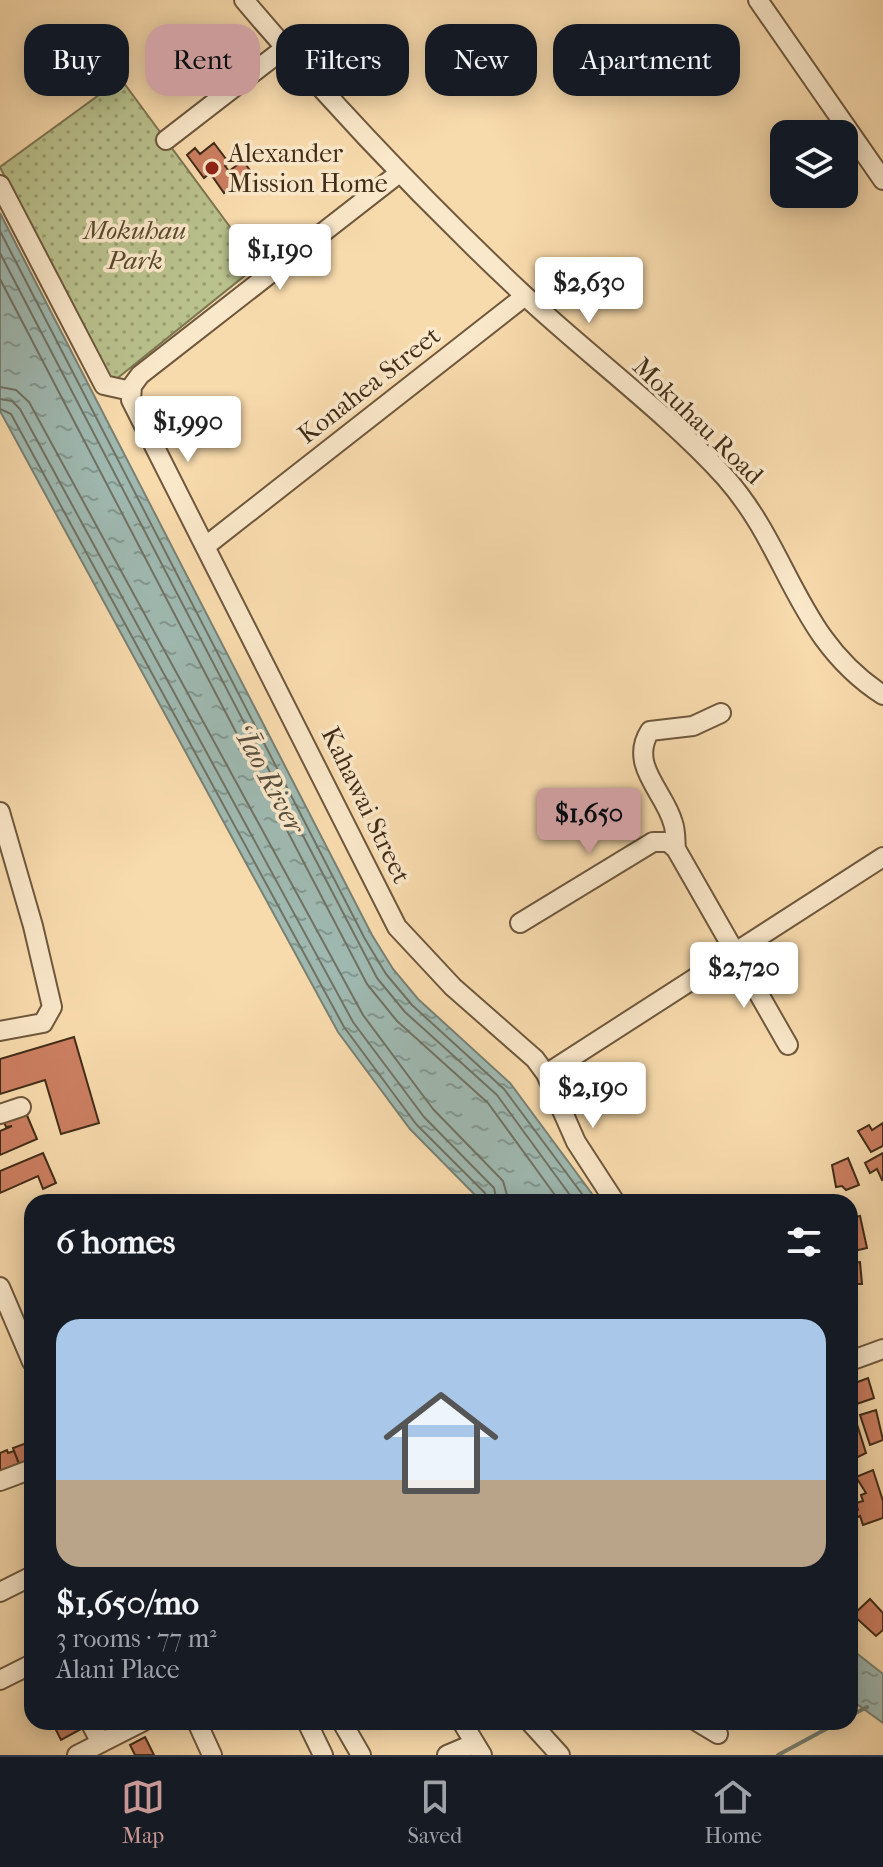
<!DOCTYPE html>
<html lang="en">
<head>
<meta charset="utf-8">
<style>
  :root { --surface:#171b24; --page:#20242c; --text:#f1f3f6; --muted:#9ea1a6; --line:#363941; --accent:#c59692 }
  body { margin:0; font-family:"IM FELL French Canon",serif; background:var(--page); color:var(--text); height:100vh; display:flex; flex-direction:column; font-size:30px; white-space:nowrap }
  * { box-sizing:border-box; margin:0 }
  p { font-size:26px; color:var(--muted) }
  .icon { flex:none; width:44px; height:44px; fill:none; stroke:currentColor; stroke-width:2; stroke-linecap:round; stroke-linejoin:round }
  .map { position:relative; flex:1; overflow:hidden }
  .drawer { position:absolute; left:24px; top:1194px; width:834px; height:536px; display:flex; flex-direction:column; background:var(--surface); border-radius:24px; box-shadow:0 4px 20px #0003 }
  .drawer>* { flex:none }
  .banner { position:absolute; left:24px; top:24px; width:836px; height:72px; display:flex; gap:16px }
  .fabs { position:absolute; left:770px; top:120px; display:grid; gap:16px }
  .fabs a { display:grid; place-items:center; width:88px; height:88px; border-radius:16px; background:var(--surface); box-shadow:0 4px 20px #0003; font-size:40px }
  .price { position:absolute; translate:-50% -68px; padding:0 18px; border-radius:8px; background:#fff; color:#222; font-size:26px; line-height:52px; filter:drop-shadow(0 2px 4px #0008) }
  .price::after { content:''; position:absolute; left:50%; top:48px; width:24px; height:18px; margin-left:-12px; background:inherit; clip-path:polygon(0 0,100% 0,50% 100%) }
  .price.current { background:var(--accent); color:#111 }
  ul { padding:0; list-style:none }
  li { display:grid; align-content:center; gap:16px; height:424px; padding:0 32px }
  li+li { border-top:2px solid var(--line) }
  li span { display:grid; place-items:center; height:248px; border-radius:24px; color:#555 }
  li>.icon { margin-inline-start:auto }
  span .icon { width:144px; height:144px; fill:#fffc; stroke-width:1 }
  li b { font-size:34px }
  h2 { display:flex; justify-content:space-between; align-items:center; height:96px; padding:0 32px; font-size:34px }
  .tag { padding:0 28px; border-radius:24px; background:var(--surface); box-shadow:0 4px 20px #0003; font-size:28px; line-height:72px }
  .tag.current { background:var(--accent); color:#111 }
  .tab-bar { display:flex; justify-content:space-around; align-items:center; height:112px; border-top:2px solid var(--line); background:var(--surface); font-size:22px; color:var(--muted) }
  .tab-bar a { display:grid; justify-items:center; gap:4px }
  .tab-bar .current { color:var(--accent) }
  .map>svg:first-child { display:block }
</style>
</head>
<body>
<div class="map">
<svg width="883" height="1755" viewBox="0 0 883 1755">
  <defs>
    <pattern id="park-dots" width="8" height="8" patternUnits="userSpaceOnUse" patternTransform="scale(2)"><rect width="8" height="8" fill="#b9c18d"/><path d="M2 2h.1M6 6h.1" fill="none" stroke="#989d72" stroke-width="1.8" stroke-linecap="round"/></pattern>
    <pattern id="water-ripples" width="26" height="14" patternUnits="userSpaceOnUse" patternTransform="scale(2)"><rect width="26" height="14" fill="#9fb9b1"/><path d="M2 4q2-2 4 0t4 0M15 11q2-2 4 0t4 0" fill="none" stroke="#83978f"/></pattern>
  </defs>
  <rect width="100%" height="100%" fill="#f8dbad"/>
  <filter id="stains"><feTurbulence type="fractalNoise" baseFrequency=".0025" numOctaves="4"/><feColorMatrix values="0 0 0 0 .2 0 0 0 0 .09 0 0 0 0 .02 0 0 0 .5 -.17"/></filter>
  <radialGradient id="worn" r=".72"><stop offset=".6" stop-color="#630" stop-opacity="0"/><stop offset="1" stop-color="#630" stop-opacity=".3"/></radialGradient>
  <path fill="url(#park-dots)" stroke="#7d7652" stroke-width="2" d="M121 79 258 265 109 385 0 167Z"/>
  <path fill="url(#water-ripples)" stroke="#798174" stroke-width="2" d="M0 213 372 935 393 969 418 999 510 1083 598 1202H482L410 1129 338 1032 0 411Z
    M850 1648 883 1674V1723L850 1699Z"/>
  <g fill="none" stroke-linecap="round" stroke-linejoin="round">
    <path stroke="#707264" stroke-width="2" d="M0 231 365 939 386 974 412 1005 504 1089 588 1202
      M0 253 377 978 405 1012 497 1095 575 1202
      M0 279 367 984 397 1021 488 1103 560 1202
      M0 387 16 390 29 402 363 1015 433 1109 503 1181 509 1202
      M0 399 12 401 20 409 353 1022 424 1117 494 1188 497 1202
      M0 409 11 414 344 1027 416 1124 485 1193 487 1202"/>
    <path stroke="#798174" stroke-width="4" d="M850 1716 867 1707
      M778 1755 839 1722"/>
  </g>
  <path fill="#cc7f61" stroke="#412c18" stroke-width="2" d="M214 143 229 163 225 166 229 171 243 161 252 173 224 193 210 173 204 178 187 155 195 148 200 154Z
    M74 1037 99 1123 61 1134 45 1080 0 1094V1059Z
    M26 1113 37 1139 0 1155V1131L12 1126 6 1127 4 1122Z
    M883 1123V1146L871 1152 858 1131 869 1125 872 1130Z
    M43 1153 56 1183 43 1189 38 1176 0 1193V1171Z
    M883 1153V1180H882L877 1169 870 1173 865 1163Z
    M848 1158 859 1185 846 1190 842 1186 836 1187 832 1165Z
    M860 1216 867 1248 850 1252V1218Z
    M860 1262 862 1284H850V1263Z
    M868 1378 874 1398 854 1405 850 1385Z
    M850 1402 866 1453 850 1461Z
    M876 1410 883 1440 870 1445 860 1415Z
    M29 1442 32 1461 20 1466 13 1448Z
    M7 1450 8 1453 14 1451 20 1467 0 1475V1453Z
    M873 1470 883 1501V1518L863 1525 860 1516 850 1521V1513L858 1510 856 1503 863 1501 861 1495 866 1493 856 1477Z
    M870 1599 883 1613V1630L876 1636 853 1615Z
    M52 1722H80L83 1728 61 1740Z
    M145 1737 154 1755H135L130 1745Z"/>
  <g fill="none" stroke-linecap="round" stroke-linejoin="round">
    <g stroke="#6f583d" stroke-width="22">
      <path id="minor" d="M244 0C332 104 424 201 523 294 587 354 667 413 725 477 790 550 796 639 883 695
        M758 0 883 180
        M166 140 285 48
        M398 174 140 375 132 386 131 400 397 927 453 987 535 1059 546 1074 576 1142 615 1202
        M0 185 104 385 131 391
        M207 545 525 296
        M0 812 33 926 52 1007 43 1023 0 1031
        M676 849C675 841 676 831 673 823 665 792 628 765 650 731L693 726 721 713
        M520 923 653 842H668L676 849 788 1045
        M546 1074 883 857
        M0 1114 21 1107
        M0 1287 32 1362
        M850 1361 883 1349
        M0 1481 32 1469
        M0 1592 32 1576
        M0 1680 32 1664
        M90 1722 101 1743
        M197 1722 212 1755
        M307 1722 323 1755
        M342 1722 361 1755
        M462 1722 482 1755
        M530 1722 560 1755
        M698 1722 718 1734
        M77 1755 142 1722
        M447 1755 473 1744"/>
    </g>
    <use href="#minor" stroke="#fae8ca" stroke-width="18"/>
  </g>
  <circle fill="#8f2418" stroke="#fae8ca" stroke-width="3" cx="212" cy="168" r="8"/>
  <g text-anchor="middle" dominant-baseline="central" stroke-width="7" stroke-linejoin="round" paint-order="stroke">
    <g font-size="26" fill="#412c18" stroke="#fae8ca" text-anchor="start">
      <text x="228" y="153">Alexander<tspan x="228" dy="30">Mission Home</tspan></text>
    </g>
    <g font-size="26" font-style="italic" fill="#594a2f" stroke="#fae8ca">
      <text x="135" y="230">Mokuhau<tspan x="135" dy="30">Park</tspan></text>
    </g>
    <g font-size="26" fill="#412c18" stroke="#fae8ca">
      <text transform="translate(369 385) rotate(-38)">Konahea Street</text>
      <text transform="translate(698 421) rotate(44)">Mokuhau Road</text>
      <text transform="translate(366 805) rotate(64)">Kahawai Street</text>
    </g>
    <g font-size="28" font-style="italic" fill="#584f3e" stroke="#fae8ca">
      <text transform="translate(269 778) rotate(62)">ʻĪao River</text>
    </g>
  </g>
  <rect width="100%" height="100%" filter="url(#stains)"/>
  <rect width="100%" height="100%" fill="url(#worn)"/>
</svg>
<div class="fabs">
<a><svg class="icon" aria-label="layers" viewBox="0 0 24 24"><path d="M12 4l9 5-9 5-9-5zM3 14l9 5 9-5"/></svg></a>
</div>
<b class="price" style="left:280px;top:292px">$1,190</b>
<b class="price" style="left:589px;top:325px">$2,630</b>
<b class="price" style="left:188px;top:464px">$1,990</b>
<b class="price current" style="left:589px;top:856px">$1,650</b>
<b class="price" style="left:744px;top:1010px">$2,720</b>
<b class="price" style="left:593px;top:1130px">$2,190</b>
<div class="banner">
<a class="tag">Buy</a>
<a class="tag current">Rent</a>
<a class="tag">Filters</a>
<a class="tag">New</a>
<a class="tag">Apartment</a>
</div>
<section class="drawer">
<h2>6 homes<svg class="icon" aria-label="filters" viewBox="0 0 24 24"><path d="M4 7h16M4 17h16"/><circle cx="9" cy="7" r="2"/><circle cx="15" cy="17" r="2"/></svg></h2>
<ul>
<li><span style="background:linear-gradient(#a9c7e8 65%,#b9a48a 0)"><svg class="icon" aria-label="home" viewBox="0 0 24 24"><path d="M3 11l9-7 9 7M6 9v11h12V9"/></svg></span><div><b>$1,650/mo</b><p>3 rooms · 77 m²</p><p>Alani Place</p></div></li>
</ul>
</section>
</div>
<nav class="tab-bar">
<a class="current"><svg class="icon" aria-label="map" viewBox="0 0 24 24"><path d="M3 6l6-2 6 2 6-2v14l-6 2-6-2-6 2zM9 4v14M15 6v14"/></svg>Map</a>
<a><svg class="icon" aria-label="saved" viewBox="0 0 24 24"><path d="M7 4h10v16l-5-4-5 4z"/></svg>Saved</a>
<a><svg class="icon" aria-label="home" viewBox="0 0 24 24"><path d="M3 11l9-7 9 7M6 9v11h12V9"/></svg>Home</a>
</nav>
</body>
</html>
